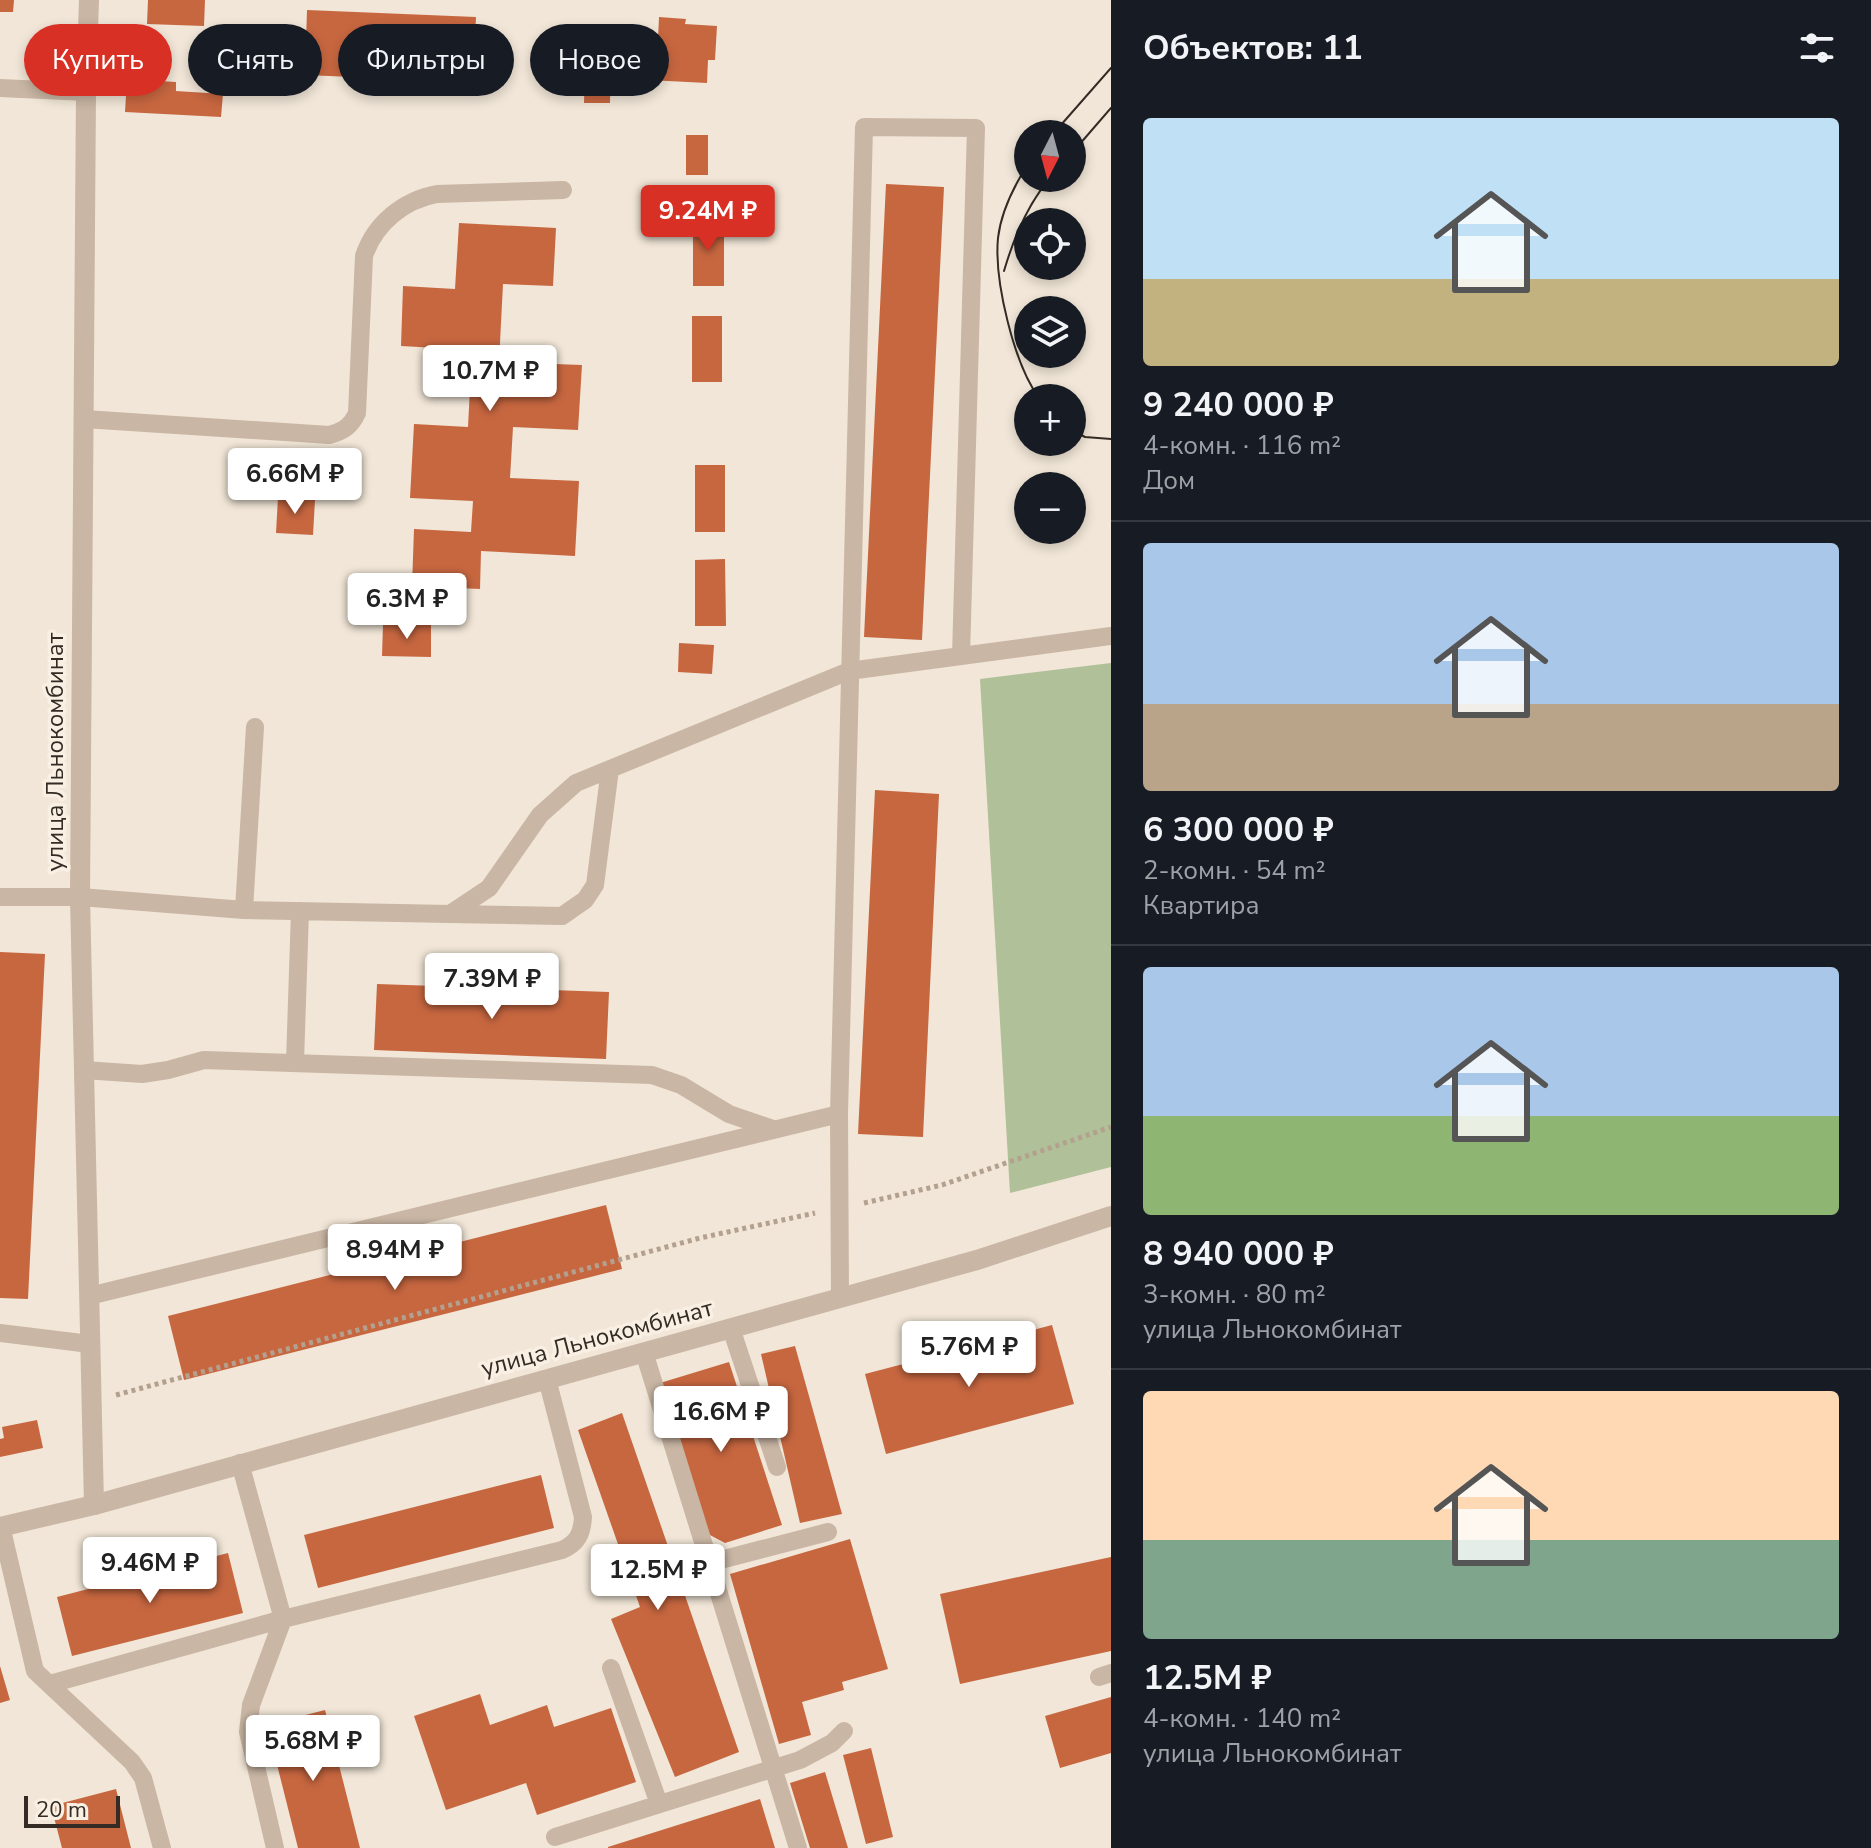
<!DOCTYPE html>
<html lang="ru">
<head>
<meta charset="utf-8">
<style>
  :root { --surface:#171b24; --page:#242831; --text:#f1f3f6; --muted:#9ea1a6; --line:#363941; --accent:#d93025 }
  body { margin:0; font-family:"Nunito Sans",sans-serif; background:var(--page); color:var(--text); height:100vh; display:flex; flex-direction:column; font-size:30px; white-space:nowrap }
  * { box-sizing:border-box; margin:0 }
  p { font-size:26px; color:var(--muted) }
  .icon { flex:none; width:44px; height:44px; fill:none; stroke:currentColor; stroke-width:2; stroke-linecap:round; stroke-linejoin:round }
  .map { position:relative; flex:1; overflow:hidden }
  .details { display:flex; flex-direction:column; background:var(--surface); width:760px }
  .details>* { flex:none }
  .guide { position:absolute; left:24px; top:24px; width:760px; height:72px; display:flex; gap:16px }
  .needle { width:52px; rotate:186deg }
  .tools { position:absolute; left:1014px; top:120px; display:grid; gap:16px }
  .tools a { display:grid; place-items:center; width:72px; height:72px; border-radius:50%; background:var(--surface); box-shadow:0 4px 12px #0003; font-size:40px }
  .scale { position:absolute; left:24px; bottom:20px; width:96px; box-sizing:border-box; padding-left:8px; border:4px solid #342b25; border-top:0; font-size:22px; line-height:28px; white-space:nowrap; color:#342b25; -webkit-text-stroke:6px #f9f0e3; paint-order:stroke }
  .price { position:absolute; translate:-50% -68px; padding:0 18px; border-radius:8px; background:#fff; color:#222; font-size:26px; line-height:52px; filter:drop-shadow(0 2px 4px #0008) }
  .price::after { content:''; position:absolute; left:50%; top:48px; width:24px; height:18px; margin-left:-12px; background:inherit; clip-path:polygon(0 0,100% 0,50% 100%) }
  .price.active { background:var(--accent); color:#fff }
  ul { padding:0; list-style:none }
  li { display:grid; align-content:center; gap:16px; height:424px; padding:0 32px }
  li+li { border-top:2px solid var(--line) }
  li span { display:grid; place-items:center; height:248px; border-radius:8px; color:#555 }
  li>.icon { margin-inline-start:auto }
  span .icon { width:144px; height:144px; fill:#fffc; stroke-width:1 }
  li b { font-size:34px }
  h2 { display:flex; justify-content:space-between; align-items:center; height:96px; padding:0 32px; font-size:34px }
  .tag { padding:0 28px; border-radius:36px; background:var(--surface); box-shadow:0 4px 12px #0003; font-size:28px; line-height:72px }
  .tag.active { background:var(--accent); color:#fff }
  main { display:flex; flex:1; min-height:0 }
  .map>svg:first-child { display:block }
</style>
</head>
<body>
<main>
<div class="map">
<svg width="1111" height="1848" viewBox="0 0 1111 1848">
  <rect width="100%" height="100%" fill="#f1e6d7"/>
  <path fill="#b0c098" d="M1111 663V1167L1010 1193 980 679Z"/>
  <path fill="#c76740" d="M0 0H14L13 12H0Z
    M148 0H205L204 26 147 24Z
    M307 10 476 17 473 82 305 75Z
    M659 17 686 19 685 24 717 26 715 60H708L707 83 648 80 650 40H658Z
    M586 29 618 30 617 58 611 57 610 103H584Z
    M127 79 176 82V91L223 94 221 117 125 112Z
    M686 135H708V175H686Z
    M886 184 944 187 922 640 864 637Z
    M693 220H724V286H693Z
    M459 223 556 228 553 286 503 284 499 362 582 365 578 430 513 427 510 478 579 481 575 556 481 551 480 589 412 586 414 529 471 532 473 501 410 498 414 424 468 427 472 350 401 346 403 286 455 289Z
    M692 316H722V382H692Z
    M695 465H725V532H695Z
    M278 497 315 500 313 535 276 533Z
    M725 559 726 626H695V560Z
    M383 625H431V657L382 656Z
    M679 643 714 645 712 674 678 672Z
    M875 790 939 794 923 1137 858 1134Z
    M0 952 45 954 28 1299 0 1298Z
    M377 984 609 992 606 1059 374 1050Z
    M606 1205 622 1269 184 1380 168 1316Z
    M1052 1325 1074 1404 886 1454 865 1374Z
    M795 1346 842 1514 800 1523 761 1354Z
    M729 1362 782 1525 725 1543 708 1534 660 1383Z
    M622 1413 739 1752 675 1777 611 1619 640 1607 578 1430Z
    M37 1420 43 1448 0 1457V1439L4 1438 2 1427Z
    M541 1475 554 1528 318 1588 304 1535Z
    M850 1539 888 1669 842 1682 844 1690 802 1702 811 1735 779 1744 730 1574Z
    M228 1553 243 1613 72 1656 57 1597Z
    M1111 1557V1651L960 1684 940 1594Z
    M0 1666 10 1700 0 1703Z
    M480 1694 490 1725 547 1705 554 1727 611 1708 636 1782 537 1815 526 1783 446 1810 414 1716Z
    M1111 1697V1753L1060 1768 1045 1716Z
    M325 1710 360 1848H298L267 1725Z
    M871 1748 893 1837 866 1844 843 1755Z
    M825 1772 848 1848H810L790 1783Z
    M116 1789 131 1848H62L51 1806Z
    M760 1799 775 1848H608V1847Z"/>
  <g fill="none" stroke-linecap="round" stroke-linejoin="round">
    <path stroke="#b4a08e" stroke-width="5" stroke-dasharray="4 4" stroke-linecap="butt" d="M864 1203 942 1185 1111 1127
      M116 1395 700 1238 815 1213"/>
    <path stroke="#c9b6a4" stroke-width="18" d="M0 88 86 92
      M84 419 329 435C344 431 351 426 357 413L364 256C375 223 404 200 437 194L563 190
      M0 897H80L244 910 450 914 489 888 540 815 576 783 849 671 1111 636
      M244 910 255 727
      M450 914 562 916 585 900 595 885 610 769
      M295 1062 300 911
      M84 1070 142 1074 168 1070 204 1060 652 1075 681 1085 729 1114 773 1129
      M839 1114 840 1298
      M89 1296 839 1114 864 127 976 128 961 656
      M731 1328 777 1467
      M0 1333 90 1344
      M644 1352 798 1848
      M1 1526 35 1671 132 1762 143 1778 162 1848
      M709 1563 828 1532
      M611 1668 659 1804
      M1099 1677 1111 1673
      M50 1684 283 1619 240 1463
      M555 1837 800 1760 832 1743 844 1731
      M275 1848 248 1732 251 1705 283 1619 562 1550C578 1543 582 1533 583 1517L547 1379"/>
    <path stroke="#c9b6a4" stroke-width="20" d="M89 0 86 92 80 897 94 1505"/>
    <path stroke="#c9b6a4" stroke-width="20" d="M0 1527 94 1505 977 1260 1111 1216"/>
    <path stroke="#342b25" stroke-width="2" d="M1053 134 1111 68
      M1072 153 1111 108
      M1028 164C1014 186 1001 212 998 238 994 281 1014 364 1039 398
      M1004 271C1014 237 1027 205 1050 178
      M1072 430 1085 437 1111 439"/>
  </g>
  <g text-anchor="middle" dominant-baseline="central" stroke-width="7" stroke-linejoin="round" paint-order="stroke">
    <g font-size="24" fill="#342b25" stroke="#f9f0e3">
      <text transform="translate(55 752) rotate(-90)">улица Льнокомбинат</text>
      <text transform="translate(597 1338) rotate(-15)">улица Льнокомбинат</text>
    </g>
  </g>
</svg>
<div class="tools">
<a><svg class="needle" viewBox="-14 -14 28 28"><path d="M0-13l5 13h-10z" fill="#e53935"/><path d="M0 13l5-13h-10z" fill="#9ea1a6"/></svg></a>
<a><svg class="icon" aria-label="locate" viewBox="0 0 24 24"><circle cx="12" cy="12" r="6"/><path d="M12 2v4M12 18v4M2 12h4M18 12h4"/></svg></a>
<a><svg class="icon" aria-label="layers" viewBox="0 0 24 24"><path d="M12 4l9 5-9 5-9-5zM3 14l9 5 9-5"/></svg></a>
<a>+</a>
<a>−</a>
</div>
<div class="scale">20 m</div>
<b class="price active" style="left:708px;top:253px">9.24M ₽</b>
<b class="price" style="left:490px;top:413px">10.7M ₽</b>
<b class="price" style="left:295px;top:516px">6.66M ₽</b>
<b class="price" style="left:407px;top:641px">6.3M ₽</b>
<b class="price" style="left:492px;top:1021px">7.39M ₽</b>
<b class="price" style="left:395px;top:1292px">8.94M ₽</b>
<b class="price" style="left:969px;top:1389px">5.76M ₽</b>
<b class="price" style="left:721px;top:1454px">16.6M ₽</b>
<b class="price" style="left:150px;top:1605px">9.46M ₽</b>
<b class="price" style="left:658px;top:1612px">12.5M ₽</b>
<b class="price" style="left:313px;top:1783px">5.68M ₽</b>
<div class="guide">
<a class="tag active">Купить</a>
<a class="tag">Снять</a>
<a class="tag">Фильтры</a>
<a class="tag">Новое</a>
</div>
</div>
<section class="details">
<h2>Объектов: 11<svg class="icon" aria-label="filters" viewBox="0 0 24 24"><path d="M4 7h16M4 17h16"/><circle cx="9" cy="7" r="2"/><circle cx="15" cy="17" r="2"/></svg></h2>
<ul>
<li><span style="background:linear-gradient(#bfe0f5 65%,#c2b280 0)"><svg class="icon" aria-label="home" viewBox="0 0 24 24"><path d="M3 11l9-7 9 7M6 9v11h12V9"/></svg></span><div><b>9 240 000 ₽</b><p>4-комн. · 116 m²</p><p>Дом</p></div></li>
<li><span style="background:linear-gradient(#a9c7e8 65%,#b9a48a 0)"><svg class="icon" aria-label="home" viewBox="0 0 24 24"><path d="M3 11l9-7 9 7M6 9v11h12V9"/></svg></span><div><b>6 300 000 ₽</b><p>2-комн. · 54 m²</p><p>Квартира</p></div></li>
<li><span style="background:linear-gradient(#a9c7e8 60%,#8fb573 0)"><svg class="icon" aria-label="home" viewBox="0 0 24 24"><path d="M3 11l9-7 9 7M6 9v11h12V9"/></svg></span><div><b>8 940 000 ₽</b><p>3-комн. · 80 m²</p><p>улица Льнокомбинат</p></div></li>
<li><span style="background:linear-gradient(#ffd9b3 60%,#7fa58c 0)"><svg class="icon" aria-label="home" viewBox="0 0 24 24"><path d="M3 11l9-7 9 7M6 9v11h12V9"/></svg></span><div><b>12.5M ₽</b><p>4-комн. · 140 m²</p><p>улица Льнокомбинат</p></div></li>
</ul>
</section>
</main>
</body>
</html>
